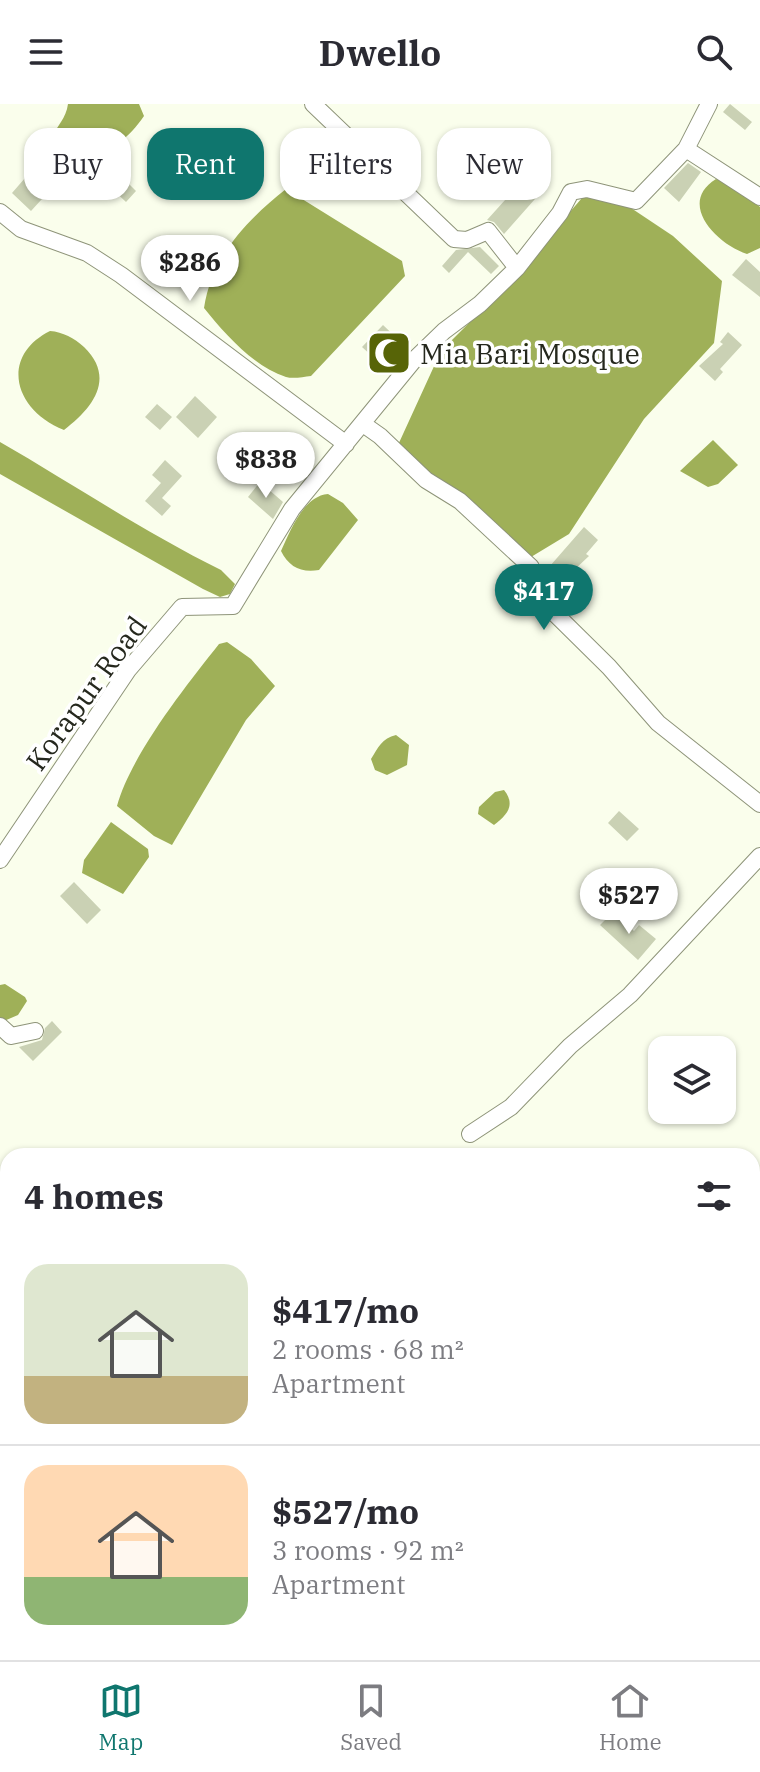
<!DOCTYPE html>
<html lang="en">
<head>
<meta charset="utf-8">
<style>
  :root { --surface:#fff; --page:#f7f7f7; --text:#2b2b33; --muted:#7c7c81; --line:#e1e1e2; --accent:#0f766e }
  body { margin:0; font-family:"IBM Plex Serif",serif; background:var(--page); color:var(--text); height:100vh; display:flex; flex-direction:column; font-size:30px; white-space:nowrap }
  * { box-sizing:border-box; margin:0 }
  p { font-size:26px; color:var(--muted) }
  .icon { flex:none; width:44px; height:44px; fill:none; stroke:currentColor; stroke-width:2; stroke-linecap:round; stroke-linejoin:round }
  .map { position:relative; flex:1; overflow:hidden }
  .drawer { position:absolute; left:0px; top:1044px; width:760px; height:512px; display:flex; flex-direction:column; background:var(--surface); border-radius:24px 24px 0 0; box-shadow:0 2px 6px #0004 }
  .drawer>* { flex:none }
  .guide { position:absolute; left:24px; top:24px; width:712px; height:72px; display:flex; gap:16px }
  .fabs { position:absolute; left:648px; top:932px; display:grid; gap:16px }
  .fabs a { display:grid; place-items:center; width:88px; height:88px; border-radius:16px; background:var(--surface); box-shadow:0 2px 6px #0004; font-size:40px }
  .price { position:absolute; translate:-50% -68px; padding:0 18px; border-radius:28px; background:#fff; color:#222; font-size:26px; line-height:52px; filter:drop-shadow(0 2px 4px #0008) }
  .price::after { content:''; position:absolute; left:50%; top:48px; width:24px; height:18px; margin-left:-12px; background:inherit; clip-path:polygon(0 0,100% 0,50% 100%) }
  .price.active { background:var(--accent); color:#fff }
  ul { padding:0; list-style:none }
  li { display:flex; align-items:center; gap:24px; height:200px; padding:0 24px }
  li+li { border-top:2px solid var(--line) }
  li span { display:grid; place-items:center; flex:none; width:224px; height:160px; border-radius:24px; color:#555 }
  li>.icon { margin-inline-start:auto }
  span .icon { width:96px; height:96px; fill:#fffc; stroke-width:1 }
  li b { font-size:34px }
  h2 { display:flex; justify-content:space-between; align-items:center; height:96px; padding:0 24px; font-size:34px }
  .pill { padding:0 28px; border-radius:24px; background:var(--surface); box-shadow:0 2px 6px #0004; font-size:28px; line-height:72px }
  .pill.active { background:var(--accent); color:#fff }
  header { display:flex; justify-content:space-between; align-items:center; height:104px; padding:0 24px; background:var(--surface); font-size:36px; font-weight:700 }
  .dock { display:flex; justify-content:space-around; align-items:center; height:112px; border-top:2px solid var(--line); background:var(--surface); font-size:22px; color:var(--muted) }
  .dock a { display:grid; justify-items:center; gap:4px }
  .dock .active { color:var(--accent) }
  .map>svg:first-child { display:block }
</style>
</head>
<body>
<header><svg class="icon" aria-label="menu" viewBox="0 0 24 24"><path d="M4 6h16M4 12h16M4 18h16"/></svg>Dwello<svg class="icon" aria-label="search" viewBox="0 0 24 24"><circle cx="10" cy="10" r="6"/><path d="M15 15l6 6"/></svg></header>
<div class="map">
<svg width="760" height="1556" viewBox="0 0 760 1556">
  <rect width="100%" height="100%" fill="#fafeec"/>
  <path fill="#9fb058" d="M68 0H139L144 12C121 46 88 62 52 34 57 21 66 15 68 0Z
    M716 75 736 82 760 103V144L747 150C716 140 677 99 716 75Z
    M286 85 402 157 405 172 311 272C303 273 293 275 286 273 253 262 225 230 204 204 212 152 246 117 286 85Z
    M582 94H616L673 132 722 177 714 239 644 315 569 430 531 453C489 413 440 382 398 341L441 247 503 185Z
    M50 227C63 228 74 234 84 243 116 274 93 304 64 326 13 306 0 252 50 227Z
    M713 336 738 361 718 380 708 383 680 367Z
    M0 338C73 380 144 428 221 466L235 480 230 490 220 493 203 485 0 370Z
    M328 390 343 399 358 416 319 466C301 469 289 463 281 447 290 428 303 392 328 390Z
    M227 538 251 555 275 582 246 616 172 741 154 732 117 702C131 651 185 583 219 540Z
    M396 631 409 641 407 661 387 671 375 666 371 655C378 644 382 634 396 631Z
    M504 686C516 701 507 711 494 721L478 710 479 703 495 688Z
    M111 718 148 745 149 753 123 790 82 769 84 756Z
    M5 880 25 893 27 897 18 911 4 917 0 915V881Z"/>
  <path fill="#cad1b4" d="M730 0 752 18 745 26 723 8Z
    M688 59 701 68 679 98 664 84Z
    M534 64 550 78 504 130 494 118 487 116Z
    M32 66 52 84 31 107 12 89Z
    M120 71 136 87 126 98 109 82Z
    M480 143 499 162 491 170 468 148 449 169 442 162 456 146Z
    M746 155 760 168V193L732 171Z
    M383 221 404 241 384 263 362 243Z
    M728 228 742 241 720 265 723 268 715 277 699 262 723 240 720 238Z
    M195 292 217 313 198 334 176 313Z
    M157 300 172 313 160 326 145 313Z
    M264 341 277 352 256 377 244 367Z
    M165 356 182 372 162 394 171 402 162 412 145 397 161 379 152 371Z
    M260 378 283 398 273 415 248 393Z
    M584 423 598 436 586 450 589 452 556 483 543 470Z
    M619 707 639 725 627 737 608 719Z
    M74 778 101 806 87 820 60 792Z
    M613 808 634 827 639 821 656 835 638 856 600 821Z
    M52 917 62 928 33 957 19 943 42 936 45 924Z"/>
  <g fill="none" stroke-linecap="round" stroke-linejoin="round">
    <g stroke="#8e9479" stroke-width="18">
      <path id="minor" d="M313 0 454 135 467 136 488 127 517 164
        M686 45 760 93
        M0 108 21 125 87 149 121 171 346 340
        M363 320 380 332 426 376 460 397 531 463 532 487 609 563 658 619 760 700
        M0 756 128 566 182 503 233 502 292 405 414 256 444 227 480 200 517 164 560 109 571 88 587 85 636 97 686 45 709 0
        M0 922 11 932 35 927
        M470 1030 511 1003 570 942 630 891 760 752
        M0 1173 8 1181"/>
    </g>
    <use href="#minor" stroke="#fff" stroke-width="16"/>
  </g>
  <defs>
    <g id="mosque-square" transform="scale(2.3)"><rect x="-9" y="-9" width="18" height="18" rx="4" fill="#576407" stroke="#fff"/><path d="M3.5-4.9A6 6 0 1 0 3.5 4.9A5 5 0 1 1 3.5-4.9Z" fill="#fff"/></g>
  </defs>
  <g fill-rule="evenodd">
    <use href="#mosque-square" x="389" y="249"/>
  </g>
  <g text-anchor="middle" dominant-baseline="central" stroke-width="7" stroke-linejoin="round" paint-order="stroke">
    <g font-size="28" fill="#25281d" stroke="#fff" text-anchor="start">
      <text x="420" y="249">Mia Bari Mosque</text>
    </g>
    <g font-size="28" fill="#25281d" stroke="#fff">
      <text transform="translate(86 589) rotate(-54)">Korapur Road</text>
    </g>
  </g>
</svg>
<div class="fabs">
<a><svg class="icon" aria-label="layers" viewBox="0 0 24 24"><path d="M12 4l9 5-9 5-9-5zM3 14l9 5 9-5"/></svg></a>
</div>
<b class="price" style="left:190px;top:199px">$286</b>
<b class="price" style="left:266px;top:396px">$838</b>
<b class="price active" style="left:544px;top:528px">$417</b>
<b class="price" style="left:629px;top:832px">$527</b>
<div class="guide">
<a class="pill">Buy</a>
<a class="pill active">Rent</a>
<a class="pill">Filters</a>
<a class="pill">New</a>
</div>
<section class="drawer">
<h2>4 homes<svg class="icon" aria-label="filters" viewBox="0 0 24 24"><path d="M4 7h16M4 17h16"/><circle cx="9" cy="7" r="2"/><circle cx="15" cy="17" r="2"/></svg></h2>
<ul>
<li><span style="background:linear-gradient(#dfe7d0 70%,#c2b280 0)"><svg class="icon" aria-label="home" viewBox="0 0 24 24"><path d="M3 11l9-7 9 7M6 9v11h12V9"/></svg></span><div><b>$417/mo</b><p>2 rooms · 68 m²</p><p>Apartment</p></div></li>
<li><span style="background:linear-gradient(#ffd9b3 70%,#8fb573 0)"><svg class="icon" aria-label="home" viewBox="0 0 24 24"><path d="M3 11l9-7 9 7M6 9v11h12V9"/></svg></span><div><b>$527/mo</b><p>3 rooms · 92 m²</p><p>Apartment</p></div></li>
</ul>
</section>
</div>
<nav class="dock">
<a class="active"><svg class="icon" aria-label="map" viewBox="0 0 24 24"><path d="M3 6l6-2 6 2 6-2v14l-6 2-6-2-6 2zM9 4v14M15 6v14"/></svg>Map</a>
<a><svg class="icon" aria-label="saved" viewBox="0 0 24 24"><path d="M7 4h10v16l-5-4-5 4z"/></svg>Saved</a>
<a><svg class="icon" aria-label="home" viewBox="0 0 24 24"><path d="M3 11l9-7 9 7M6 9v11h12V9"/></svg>Home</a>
</nav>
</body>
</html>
